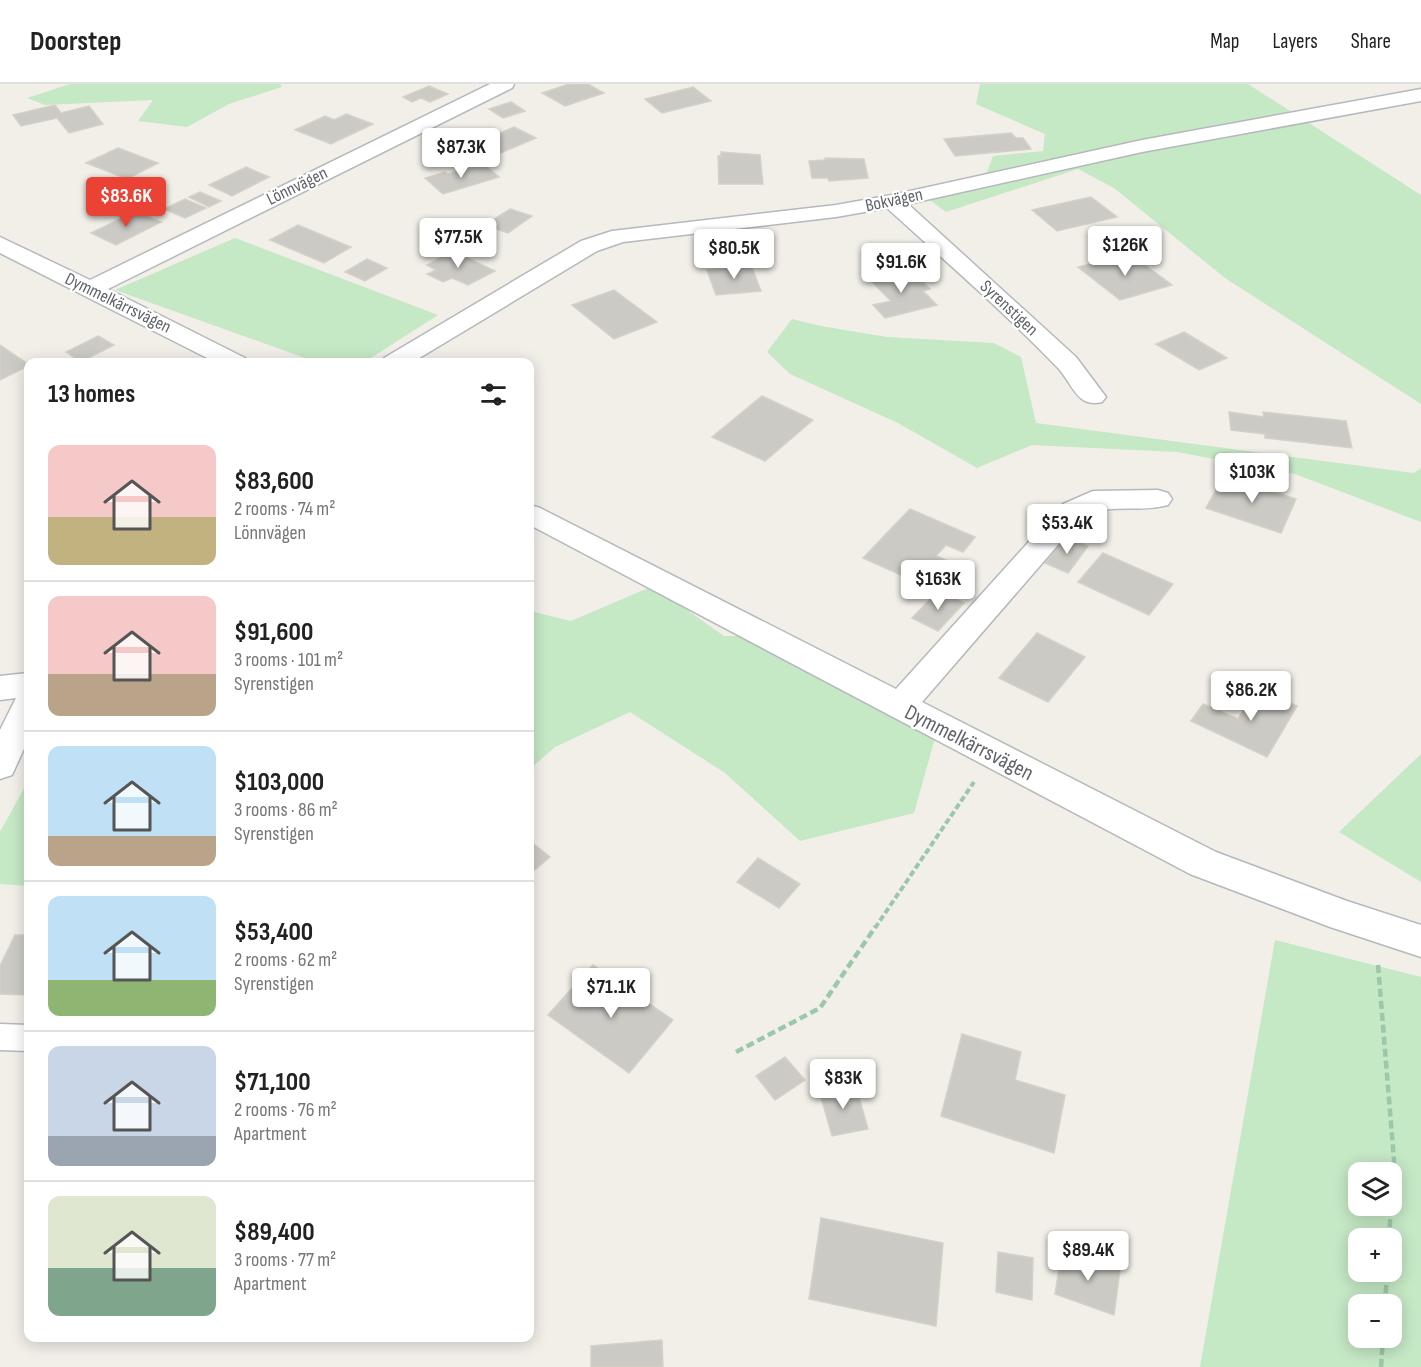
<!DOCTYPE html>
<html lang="en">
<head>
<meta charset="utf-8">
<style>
  :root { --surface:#fff; --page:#f2f2f2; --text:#222; --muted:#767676; --line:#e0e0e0; --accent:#ea4335 }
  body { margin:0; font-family:"Sofia Sans Condensed",sans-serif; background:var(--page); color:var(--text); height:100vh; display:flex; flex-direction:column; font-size:22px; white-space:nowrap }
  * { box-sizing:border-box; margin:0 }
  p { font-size:20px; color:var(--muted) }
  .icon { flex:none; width:33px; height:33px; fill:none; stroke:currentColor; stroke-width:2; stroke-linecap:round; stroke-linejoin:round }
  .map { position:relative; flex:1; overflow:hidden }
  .drawer { position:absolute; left:24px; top:274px; width:510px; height:984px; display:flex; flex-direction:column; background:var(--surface); border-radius:12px; box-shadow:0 3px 15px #0003 }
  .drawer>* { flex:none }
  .controls { position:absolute; left:1348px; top:1078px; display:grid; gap:12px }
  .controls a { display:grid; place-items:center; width:54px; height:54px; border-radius:12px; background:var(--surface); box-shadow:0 3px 15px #0003; font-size:30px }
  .price { position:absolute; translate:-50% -51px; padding:0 14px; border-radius:6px; background:#fff; color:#222; font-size:20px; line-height:39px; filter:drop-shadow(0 2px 3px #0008) }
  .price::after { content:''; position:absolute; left:50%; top:36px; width:18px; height:14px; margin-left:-9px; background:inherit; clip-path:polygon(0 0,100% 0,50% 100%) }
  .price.active { background:var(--accent); color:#fff }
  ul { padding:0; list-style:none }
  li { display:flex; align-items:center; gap:18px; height:150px; padding:0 24px }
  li+li { border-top:2px solid var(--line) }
  li span { display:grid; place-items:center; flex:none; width:168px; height:120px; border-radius:12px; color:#555 }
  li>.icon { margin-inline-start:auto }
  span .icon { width:72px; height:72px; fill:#fffc; stroke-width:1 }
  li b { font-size:26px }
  h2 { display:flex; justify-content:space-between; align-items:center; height:72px; padding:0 24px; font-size:26px }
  header { display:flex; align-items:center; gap:36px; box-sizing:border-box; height:84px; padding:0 30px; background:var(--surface); border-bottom:2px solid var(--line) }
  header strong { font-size:28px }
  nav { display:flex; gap:33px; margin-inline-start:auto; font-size:21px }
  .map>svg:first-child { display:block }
</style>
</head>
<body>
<header>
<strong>Doorstep</strong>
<nav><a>Map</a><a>Layers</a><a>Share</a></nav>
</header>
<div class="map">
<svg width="1421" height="1283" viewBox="0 0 1421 1283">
  <rect width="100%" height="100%" fill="#f1efe8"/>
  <path fill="#c5e8c5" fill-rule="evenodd" d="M70 0H280L282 3 229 20 187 43 138 37 153 16 45 21 27 14Z
    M980 0H1248L1421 111V320L1225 194 1114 104 1078 85 946 128 927 114 983 99 993 72 1043 67 1045 50 976 20Z
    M235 154 438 231 363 279H319L115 206Z
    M792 235 821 242 887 253 994 259 1021 273 1036 339 1414 389 1421 384V438L1295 390 1177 368 1032 361 977 384 898 339 790 290 767 268Z
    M653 502 724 552H763L935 654 914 729 800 757 725 689 630 628 555 663 530 685V527L571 537Z
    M1421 670V798L1339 748Z
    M28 697V802L0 800V748Z
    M1275 856 1421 893V1283H1200ZM1359 1089H1392V1122H1359ZM1359 1155H1392V1188H1359ZM1359 1221H1392V1254H1359Z"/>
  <path fill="#cccac5" stroke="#d6d1c6" stroke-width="1.5" d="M569 0H588L604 9 565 22 542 9Z
    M429 2 448 10 430 18 421 14 412 18 403 13Z
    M693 3 711 17 662 29 645 15Z
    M511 18 525 27 503 34 489 25Z
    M55 21 61 29 89 22 103 40 69 49 57 34 21 42 13 31Z
    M346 30 373 40 331 60 295 46 325 32 334 36Z
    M514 43 536 54 496 71 474 60Z
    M1011 49 1016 54H1023L1031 65 955 72 944 55Z
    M118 64 158 79 127 95 86 79Z
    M721 68 760 71 763 100H719L718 72H721Z
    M825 74 864 75 868 94 829 97 828 94H812L809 77 825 76Z
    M483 80 499 93 443 110 425 94 445 88 448 90Z
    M246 83 269 93 232 112 209 101Z
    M200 108 221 117 209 123 189 113Z
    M1091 113 1117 133 1057 147 1032 126Z
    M185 115 206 124 185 134 164 125Z
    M510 125 532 132 508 149 485 141Z
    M136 127 161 138 116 161 91 149Z
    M298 141 351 163 324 179 270 156Z
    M453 167 495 187 468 201 452 194 443 198 427 190 436 186 427 181Z
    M1130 170 1172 201 1120 216 1078 183Z
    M367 175 387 184 365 197 345 188Z
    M751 181 761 207 716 211 707 186Z
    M901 186 913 197 920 195 930 205 923 207 937 221 885 234 873 221 891 217 868 194Z
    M614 206 657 238 614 255 572 221Z
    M1184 248 1227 274 1199 286 1156 260Z
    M98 252 114 261 81 278 66 268Z
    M0 261 28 280V282L0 296Z
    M762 312 813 336 765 377 712 353Z
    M1229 328 1264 333 1263 328 1346 337 1352 364 1265 354V350L1231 346Z
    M1224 392 1296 415 1281 449 1206 424Z
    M910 425 975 453 963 468 946 461 936 472 953 479 930 504 863 474Z
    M1066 453 1088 462 1068 489 1045 479Z
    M1103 469 1173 500 1149 531 1078 498Z
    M938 507 964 519 938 547 912 534Z
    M1037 549 1085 573 1048 618 999 594Z
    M1258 604 1297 622 1267 673 1191 637 1203 620 1238 635Z
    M530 757 550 773 530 790Z
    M758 774 800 800 779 824 737 798Z
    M15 851H28V911L0 910V882Z
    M593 881 673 936 629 989 548 931Z
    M962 950 1021 968 1015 996 1065 1011 1054 1069 941 1032Z
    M785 973 805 996 775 1016 756 992Z
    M855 999 868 1045 832 1052 819 1006Z
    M821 1134 943 1159 936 1242 809 1215Z
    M1062 1166 1120 1186 1114 1231 1055 1210Z
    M998 1168 1033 1174 1032 1216 996 1208Z
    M662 1256 663 1283H591V1262Z"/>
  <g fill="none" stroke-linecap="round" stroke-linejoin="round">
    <g stroke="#b5b8bc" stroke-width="3">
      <path id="lane" d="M0 940 28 941V967L0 966Z"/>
    </g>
    <g stroke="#b5b8bc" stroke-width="3">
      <path id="street" d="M490 0H514L512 4 108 205 245 274 248 279H217L0 169V153L90 196Z
        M1421 5V17L1142 68 908 120 1076 273 1106 313 1102 318C1076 325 1072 297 1056 282 1003 227 944 176 887 124L836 133 623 158 597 167 411 279H381L384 274 581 157 612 147 836 121 892 111 1142 56Z
        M1158 406 1168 409 1172 415 1168 421C1139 429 1110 419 1083 432L922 618 1216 768 1347 817 1421 841V873L1330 843 1190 790 530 441V421L540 424 896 605 1063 420 1093 407Z
        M28 589V656L12 691 0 695V646L16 614 0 616V592Z"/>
    </g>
    <path stroke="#9cc7a9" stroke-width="4" stroke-dasharray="6 3" stroke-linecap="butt" d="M875 844 974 698"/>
    <path stroke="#9cc7a9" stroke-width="4.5" stroke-dasharray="8 4" stroke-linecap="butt" d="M1378 881 1394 1076 1392 1113
      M736 968 820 924 876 842
      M1389 1155 1391 1122
      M1385 1221 1387 1188
      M1381 1283 1383 1254"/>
    <use href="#lane" fill="#fff" fill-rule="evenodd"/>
    <use href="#street" fill="#fff" fill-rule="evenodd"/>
  </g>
  <g text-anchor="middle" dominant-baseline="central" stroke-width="4.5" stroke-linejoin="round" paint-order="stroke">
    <g font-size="18" fill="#5f6368" stroke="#fff">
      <text transform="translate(297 102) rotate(-26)">Lönnvägen</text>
      <text transform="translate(894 116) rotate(-12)">Bokvägen</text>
      <text transform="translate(118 219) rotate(26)">Dymmelkärrsvägen</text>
      <text transform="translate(1009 224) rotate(43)">Syrenstigen</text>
    </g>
    <g font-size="22" fill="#5f6368" stroke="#fff">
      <text transform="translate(969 659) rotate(27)">Dymmelkärrsvägen</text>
    </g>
  </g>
</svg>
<div class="controls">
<a><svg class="icon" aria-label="layers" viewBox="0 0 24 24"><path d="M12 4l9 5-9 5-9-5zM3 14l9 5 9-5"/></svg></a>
<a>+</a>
<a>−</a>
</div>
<b class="price" style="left:461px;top:95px">$87.3K</b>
<b class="price active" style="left:126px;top:144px">$83.6K</b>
<b class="price" style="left:458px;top:185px">$77.5K</b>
<b class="price" style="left:1125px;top:193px">$126K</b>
<b class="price" style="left:734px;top:196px">$80.5K</b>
<b class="price" style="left:901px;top:210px">$91.6K</b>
<b class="price" style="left:1252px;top:420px">$103K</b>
<b class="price" style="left:1067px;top:471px">$53.4K</b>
<b class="price" style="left:938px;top:527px">$163K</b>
<b class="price" style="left:1251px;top:638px">$86.2K</b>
<b class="price" style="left:611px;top:935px">$71.1K</b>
<b class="price" style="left:843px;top:1026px">$83K</b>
<b class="price" style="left:1088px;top:1198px">$89.4K</b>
<section class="drawer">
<h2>13 homes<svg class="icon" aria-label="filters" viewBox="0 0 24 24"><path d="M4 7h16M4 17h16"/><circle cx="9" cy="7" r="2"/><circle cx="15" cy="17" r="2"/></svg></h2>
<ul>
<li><span style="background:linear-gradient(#f6c9c9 60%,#c2b280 0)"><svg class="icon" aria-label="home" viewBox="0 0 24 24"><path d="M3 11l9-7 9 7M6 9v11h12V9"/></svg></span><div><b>$83,600</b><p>2 rooms · 74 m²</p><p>Lönnvägen</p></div></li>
<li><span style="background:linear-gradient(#f6c9c9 65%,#b9a48a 0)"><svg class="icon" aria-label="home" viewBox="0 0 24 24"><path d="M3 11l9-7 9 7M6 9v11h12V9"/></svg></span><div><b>$91,600</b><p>3 rooms · 101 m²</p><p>Syrenstigen</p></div></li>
<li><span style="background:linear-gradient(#bfe0f5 75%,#b9a48a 0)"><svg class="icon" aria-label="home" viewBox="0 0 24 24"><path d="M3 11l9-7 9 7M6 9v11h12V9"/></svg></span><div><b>$103,000</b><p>3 rooms · 86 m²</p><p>Syrenstigen</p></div></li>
<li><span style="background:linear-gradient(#bfe0f5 70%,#8fb573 0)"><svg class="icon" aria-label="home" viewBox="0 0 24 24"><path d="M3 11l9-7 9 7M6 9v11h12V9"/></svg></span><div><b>$53,400</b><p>2 rooms · 62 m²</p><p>Syrenstigen</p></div></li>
<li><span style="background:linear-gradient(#c9d6e8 75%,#9aa5b1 0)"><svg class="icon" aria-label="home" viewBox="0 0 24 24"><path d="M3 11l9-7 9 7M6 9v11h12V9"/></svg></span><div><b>$71,100</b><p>2 rooms · 76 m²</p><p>Apartment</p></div></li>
<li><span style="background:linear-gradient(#dfe7d0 60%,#7fa58c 0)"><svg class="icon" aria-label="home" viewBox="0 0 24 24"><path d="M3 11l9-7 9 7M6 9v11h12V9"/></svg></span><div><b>$89,400</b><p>3 rooms · 77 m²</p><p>Apartment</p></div></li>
</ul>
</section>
</div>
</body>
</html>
